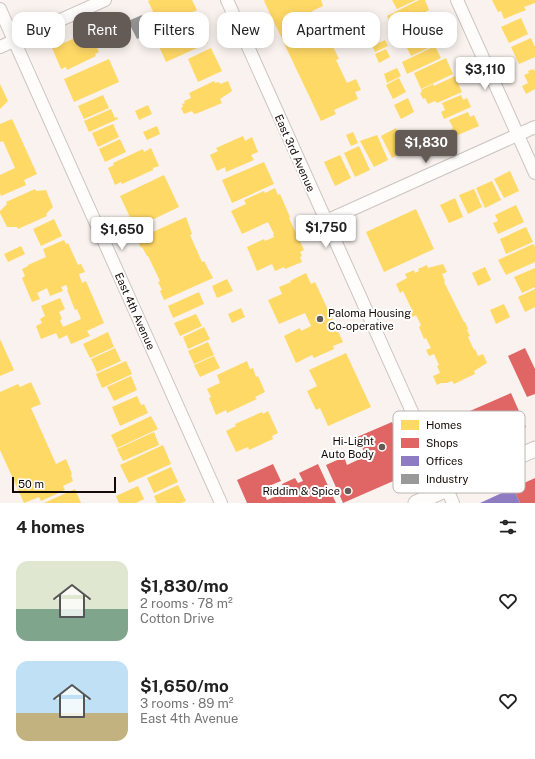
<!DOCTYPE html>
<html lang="en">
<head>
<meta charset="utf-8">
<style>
  :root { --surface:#fff; --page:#f6f6f6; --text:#222; --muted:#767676; --accent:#645b57 }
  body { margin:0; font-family:"Public Sans",sans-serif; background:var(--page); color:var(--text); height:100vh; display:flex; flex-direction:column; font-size:15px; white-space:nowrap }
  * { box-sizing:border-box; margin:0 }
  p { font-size:13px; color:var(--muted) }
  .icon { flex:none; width:22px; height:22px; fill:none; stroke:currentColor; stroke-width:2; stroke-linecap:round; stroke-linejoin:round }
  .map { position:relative; height:503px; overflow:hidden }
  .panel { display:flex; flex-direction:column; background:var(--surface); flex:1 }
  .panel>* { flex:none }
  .top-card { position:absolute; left:12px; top:12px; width:511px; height:36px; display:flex; gap:8px }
  .scale { position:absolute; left:12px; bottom:10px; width:104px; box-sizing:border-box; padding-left:4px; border:2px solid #130a06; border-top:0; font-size:11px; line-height:14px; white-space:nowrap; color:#130a06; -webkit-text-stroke:3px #fff; paint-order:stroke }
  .price { position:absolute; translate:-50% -34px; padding:0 9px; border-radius:4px; background:#fff; color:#222; font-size:13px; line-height:26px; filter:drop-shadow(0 1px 2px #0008) }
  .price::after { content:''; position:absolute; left:50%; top:24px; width:12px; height:9px; margin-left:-6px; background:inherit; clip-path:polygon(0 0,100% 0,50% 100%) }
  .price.current { background:var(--accent); color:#fff }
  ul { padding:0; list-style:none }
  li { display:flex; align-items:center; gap:12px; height:100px; padding:0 16px }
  li span { display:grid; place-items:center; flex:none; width:112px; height:80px; border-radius:12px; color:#555 }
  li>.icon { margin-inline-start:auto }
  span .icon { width:48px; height:48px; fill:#fffc; stroke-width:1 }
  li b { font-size:17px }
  h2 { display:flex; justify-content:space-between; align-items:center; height:48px; padding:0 16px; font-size:17px }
  .chip { padding:0 14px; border-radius:12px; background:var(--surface); box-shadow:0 2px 10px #0003; font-size:14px; line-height:36px }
  .chip.current { background:var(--accent); color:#fff }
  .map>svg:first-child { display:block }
</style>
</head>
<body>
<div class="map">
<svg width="535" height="503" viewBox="0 0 535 503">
  <rect width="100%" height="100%" fill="#f9f2ee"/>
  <path fill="#ffd966" d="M150 0H192L197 10 160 26 148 1Z
    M265 0H321L323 6 312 11 323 34 326 32 339 59 336 60 347 83 356 79 361 90 355 92 358 99 334 110 336 114 321 121 264 1Z
    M392 0H416L397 9Z
    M419 0H425L429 10 393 28 387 16Z
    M492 0H535V3L524 7 526 10 504 19 501 11 498 12Z
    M433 12 438 25 422 32 419 27 414 30 410 22Z
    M521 18 528 34 509 43 501 27Z
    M374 19 379 31 366 38 360 26Z
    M198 21 208 43 166 62 156 40 164 37 162 34 187 22 189 25Z
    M436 27 438 32 441 31 445 40 411 56 404 42Z
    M89 32 90 37 92 36 99 52 95 54 96 56 67 70 66 67 61 69 52 48Z
    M531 38 535 47V57L519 64 511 47Z
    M385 40 388 46 375 52 372 46Z
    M435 46 441 58 407 74 402 62Z
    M211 48 222 71 198 82 188 59Z
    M386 49 390 57 379 63 375 54Z
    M446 58 453 74 421 89 414 73Z
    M109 59 119 82 74 102 64 79Z
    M397 68 401 76 387 83 384 74Z
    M533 69 534 71 535 70V89L526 94 522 86 528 83 524 75 529 73 528 71Z
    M455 76 462 92 437 103 435 101 428 104 425 98 423 99 420 93 422 92 421 90 433 84 434 86Z
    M399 78 406 92 393 99 386 85Z
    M214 81 215 83 219 82 220 84 228 81 232 91 220 99 222 103 198 113 194 114 192 111 184 114 181 108 183 107 182 104 185 103 184 101 191 98 189 93Z
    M0 84 8 101 0 109Z
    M103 95 109 108 84 119 78 106Z
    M461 95 463 100 467 98 471 107 444 119 441 112 445 110 442 103Z
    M408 98 414 112 401 119 394 105Z
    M148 105 152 114 139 120 135 111Z
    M111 109 115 118 117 117 118 119 89 132 84 121Z
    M468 112 470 117 474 115 479 126 453 137 450 130 453 128 449 120Z
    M12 119 37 174 24 180 26 185 1 196 0 193V175L15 168 3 141 0 142V124Z
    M113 124 119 137 98 147 92 133Z
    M157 126 160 134 147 140 143 132Z
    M396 128 407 151 392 158 381 136Z
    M424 130 430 144 418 149 412 135Z
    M353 132 358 143 351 146 346 135Z
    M377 135 388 160 374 167 360 141Z
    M243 136 245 141 252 137 258 152 251 155 254 160 226 172 225 167 217 171 210 155 218 151 216 148Z
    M120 139 126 152 105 162 99 149Z
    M359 146 370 170 355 177 344 153Z
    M151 148 159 166 153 168V170L122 184 121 182 115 185 108 168 114 165 113 163 143 149 144 152Z
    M340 155 351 178 335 186 324 162Z
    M264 162 274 184 232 203 222 180Z
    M510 171 519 191 504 198 494 179Z
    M164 175 179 207 135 228 120 196Z
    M492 181 501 200 485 208 476 188Z
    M275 188 278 195 280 194 290 217 289 218 304 250 300 252 302 256 300 257 302 262 285 269 284 267 275 271 272 264 257 271 247 247 264 239 265 241 274 237 273 234H274L268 222 242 234 231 211 246 204 244 200 264 191 265 193Z
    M35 189 36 191 46 190 53 207 46 214 47 216 18 229 17 227H7L0 213V211L7 204 6 202Z
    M474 189 482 207 468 214 459 195Z
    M455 198 463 217 449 223 440 205Z
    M516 205 524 222 498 234 493 223 498 221 495 215Z
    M416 209 434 249 384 272 366 232Z
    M186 217 192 234 190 235 202 262 204 261 213 278 164 300 160 291 162 290 158 282 160 281 148 256H147L142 247 141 248 137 239Z
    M54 219 62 236 41 246 33 229Z
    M526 227 533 242 506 254 500 239Z
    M64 240 66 244 68 243 78 265 81 264 85 272 79 274 82 283 86 281 104 323 87 331 90 336 71 344 67 335 59 339 56 333 41 339 36 326 42 323 40 319 45 316 41 306 60 298 65 309 59 312 62 319 60 320 63 327 81 319 77 309 75 310 67 290 68 289 66 285 61 287 63 291 50 296 47 288 37 293 40 299 32 302 22 278 25 276 22 269 28 266V265L46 257 43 249Z
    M533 244 535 247V262L506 275 498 260Z
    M21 246 25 254 8 262 4 254Z
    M443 264 447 272 442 274 445 281 444 282 464 322H465L468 329 467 330 470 336 468 337 474 350 475 349 478 356 483 354 487 363 474 371 475 374 454 384 452 381 447 383H441L437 385 433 376 440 373 437 366 439 365 434 354 429 356 426 350 431 348 426 338 424 339 419 327 421 325 416 315 412 317 409 311 412 310 403 291 400 293 396 284 407 278 405 274 414 270 415 273 419 271 418 269 427 265 428 268Z
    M485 267 491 280 478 286 472 273Z
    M535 268V287L522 293 514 277Z
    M306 273 311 284 315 282 343 342 333 346 334 349 314 358 312 355 296 363 284 336 300 328 301 331 311 326 305 313 279 324 268 300 282 294 279 287 291 282 290 281Z
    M227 279 233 291 217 298 212 286Z
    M535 289V307L525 312 518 297Z
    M199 292 204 304 173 318 168 306Z
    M504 304 510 317 496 324 490 310Z
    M241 308 245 317 232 323 228 314Z
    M196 314 202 326 180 336 174 323Z
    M204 327 210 339 188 349 183 337Z
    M108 332 114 347 90 358 83 344Z
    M0 339 14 370 0 376Z
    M208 342 214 355 194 364 188 351Z
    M115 348 121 361 97 372 91 359Z
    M346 353 371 407 328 426 320 408 316 410 307 391 317 386 309 370Z
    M214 356 220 368 200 377 194 365Z
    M126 361 132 374 102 388 96 374Z
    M247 361 250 369 253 368 256 377 258 376 265 392 255 397 257 399 227 413 226 410 216 415 209 398 211 397 207 389 220 383 217 375Z
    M131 376 137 390 114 401 107 387Z
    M31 382 41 404 31 408 56 464 66 459 72 474 71 475 73 481 63 486 65 490 41 501 39 497 24 503 0 450V392L18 384 20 387Z
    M137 396 141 405 144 404 148 413 120 426 112 407Z
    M268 411 278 433 272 436 273 439 249 450 248 447 236 452 226 431 236 426 235 424 262 412 263 414Z
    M151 416 158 429 117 448 111 435Z
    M154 432 159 445 123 461 117 449Z
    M163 445 171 464 129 483 120 465Z
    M171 467 178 482 154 493 147 478Z
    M178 485 186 501 181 503H157L154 496Z
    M138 486 144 499 136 503H119L116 496Z
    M75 489 81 503H44Z"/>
  <path fill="#e06666" d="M525 348 535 369V394L527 397 508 356Z
    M511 393 526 427 455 458 440 424Z
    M392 422 414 472 343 503 326 465 344 457 347 465 366 456 357 437Z
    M273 464 281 481 262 489 267 500 286 492 282 484 295 478 298 483 303 481 299 473 318 464 336 503H247L237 480Z
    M535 478V503H520L513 488Z"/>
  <path fill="#8e7cc3" d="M513 488 520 503H480Z"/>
  <path fill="#999" d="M142 15 150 33 137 39 128 21Z"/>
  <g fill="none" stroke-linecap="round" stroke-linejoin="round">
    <g stroke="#ccc4bf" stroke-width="14">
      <path id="minor" d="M227 0 453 503
        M457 0 535 173
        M0 9 221 503
        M0 47 105 0
        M326 221 535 127"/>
    </g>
    <g stroke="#ccc4bf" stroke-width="17">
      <path id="tertiary" d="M416 503 535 449"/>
    </g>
    <use href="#minor" stroke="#fefdfc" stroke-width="12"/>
    <use href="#tertiary" stroke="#fefdfc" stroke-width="15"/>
  </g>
  <g fill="#645b57" stroke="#fff" stroke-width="1.5">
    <circle cx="320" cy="319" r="4"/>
    <circle cx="382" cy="447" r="4"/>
    <circle cx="348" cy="491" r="4"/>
  </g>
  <g text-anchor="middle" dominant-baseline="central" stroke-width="4" stroke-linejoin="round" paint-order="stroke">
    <g font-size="11" fill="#130a06" stroke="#fff">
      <text transform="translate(295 153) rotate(66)">East 3rd Avenue</text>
      <text transform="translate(135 311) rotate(66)">East 4th Avenue</text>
    </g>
    <g font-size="11" fill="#130a06" stroke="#fff" text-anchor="end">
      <text x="328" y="313" text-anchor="start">Paloma Housing<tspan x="328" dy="13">Co-operative</tspan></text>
      <text x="374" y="441">Hi-Light<tspan x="374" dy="13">Auto Body</tspan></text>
      <text x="340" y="491">Riddim &amp; Spice</text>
    </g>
  </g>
  <rect x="393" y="411" width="132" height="82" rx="6" fill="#fff" stroke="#b8b6b4" stroke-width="1"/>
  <rect x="401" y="420" width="18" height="10" fill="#ffd966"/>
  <rect x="401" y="438" width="18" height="10" fill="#e06666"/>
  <rect x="401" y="456" width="18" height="10" fill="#8e7cc3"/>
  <rect x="401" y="474" width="18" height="10" fill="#999"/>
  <g font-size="11" fill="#130a06">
    <text x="426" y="429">Homes</text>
    <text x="426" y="447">Shops</text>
    <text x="426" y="465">Offices</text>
    <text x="426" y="483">Industry</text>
  </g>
</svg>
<div class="scale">50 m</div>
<b class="price" style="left:485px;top:91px">$3,110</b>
<b class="price current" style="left:426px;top:164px">$1,830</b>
<b class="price" style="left:326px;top:249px">$1,750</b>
<b class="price" style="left:122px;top:251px">$1,650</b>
<div class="top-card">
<a class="chip">Buy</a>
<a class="chip current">Rent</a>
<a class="chip">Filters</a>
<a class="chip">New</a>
<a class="chip">Apartment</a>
<a class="chip">House</a>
</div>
</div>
<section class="panel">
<h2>4 homes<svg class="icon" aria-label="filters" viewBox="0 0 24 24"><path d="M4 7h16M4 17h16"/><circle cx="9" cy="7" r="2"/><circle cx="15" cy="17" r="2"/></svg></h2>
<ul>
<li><span style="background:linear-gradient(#dfe7d0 60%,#7fa58c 0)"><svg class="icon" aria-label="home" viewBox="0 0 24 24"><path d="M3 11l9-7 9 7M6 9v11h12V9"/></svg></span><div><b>$1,830/mo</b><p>2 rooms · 78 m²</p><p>Cotton Drive</p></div><svg class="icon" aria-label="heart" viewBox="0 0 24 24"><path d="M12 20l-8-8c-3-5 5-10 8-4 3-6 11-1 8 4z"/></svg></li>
<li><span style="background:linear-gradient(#bfe0f5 65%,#c2b280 0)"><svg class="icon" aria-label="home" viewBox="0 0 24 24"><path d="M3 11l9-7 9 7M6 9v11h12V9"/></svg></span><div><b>$1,650/mo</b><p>3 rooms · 89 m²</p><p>East 4th Avenue</p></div><svg class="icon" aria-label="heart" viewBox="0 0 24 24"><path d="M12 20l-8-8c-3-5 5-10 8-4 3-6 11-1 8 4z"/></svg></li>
</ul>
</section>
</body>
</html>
